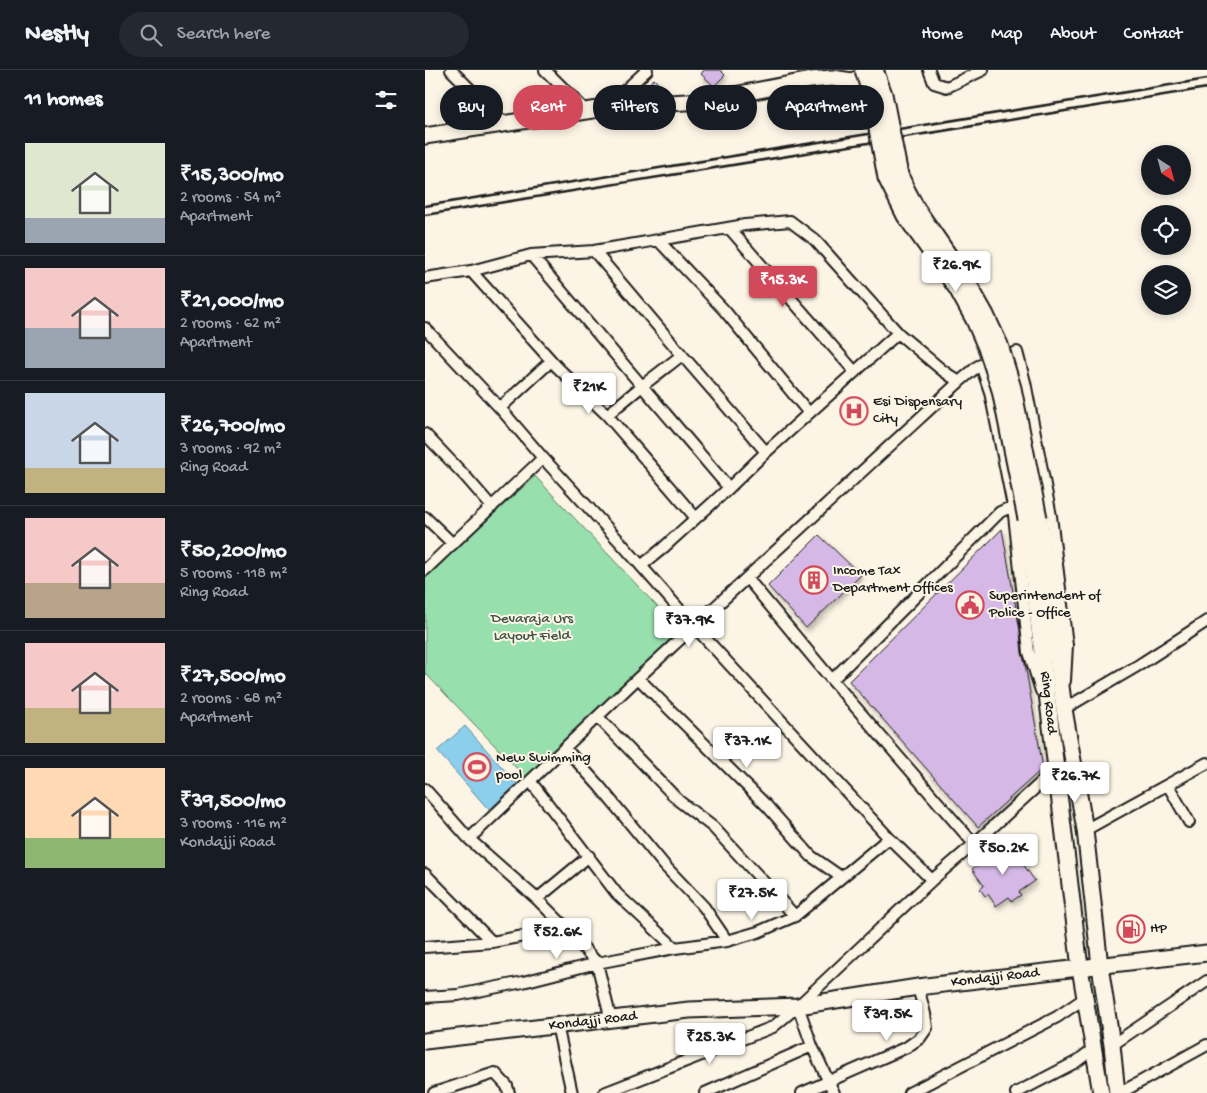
<!DOCTYPE html>
<html lang="en">
<head>
<meta charset="utf-8">
<style>
  :root { --surface:#171b24; --page:#242831; --text:#f1f3f6; --muted:#9ea1a6; --line:#363941; --accent:#d1495b }
  body { margin:0; font-family:"Gochi Hand",sans-serif; background:var(--page); color:var(--text); height:100vh; display:flex; flex-direction:column; font-size:19px; white-space:nowrap }
  * { box-sizing:border-box; margin:0 }
  p { font-size:16px; color:var(--muted) }
  .icon { flex:none; width:28px; height:28px; fill:none; stroke:currentColor; stroke-width:2; stroke-linecap:round; stroke-linejoin:round }
  .map { position:relative; flex:1; overflow:hidden }
  .sheet { display:flex; flex-direction:column; background:var(--surface); width:425px }
  .sheet>* { flex:none }
  .guide { position:absolute; left:15px; top:15px; width:475px; height:45px; display:flex; gap:10px }
  .needle { width:32px; rotate:144deg }
  .buttons { position:absolute; left:716px; top:75px; display:grid; gap:10px }
  .buttons a { display:grid; place-items:center; width:50px; height:50px; border-radius:50%; background:var(--surface); box-shadow:0 2px 8px #0003; font-size:25px }
  .price { position:absolute; translate:-50% -42px; padding:0 11px; border-radius:5px; background:#fff; color:#222; font-size:16px; line-height:32px; filter:drop-shadow(0 1px 2px #0008) }
  .price::after { content:''; position:absolute; left:50%; top:30px; width:15px; height:11px; margin-left:-8px; background:inherit; clip-path:polygon(0 0,100% 0,50% 100%) }
  .price.on { background:var(--accent); color:#fff }
  ul { padding:0; list-style:none }
  li { display:flex; align-items:center; gap:15px; height:125px; padding:0 25px }
  li+li { border-top:1px solid var(--line) }
  li span { display:grid; place-items:center; flex:none; width:140px; height:100px; border-radius:0px; color:#555 }
  li>.icon { margin-inline-start:auto }
  span .icon { width:60px; height:60px; fill:#fffc; stroke-width:1 }
  li b { font-size:21px }
  h2 { display:flex; justify-content:space-between; align-items:center; height:60px; padding:0 25px; font-size:21px }
  .chip { padding:0 18px; border-radius:22px; background:var(--surface); box-shadow:0 2px 8px #0003; font-size:18px; line-height:45px }
  .chip.on { background:var(--accent); color:#fff }
  header { display:flex; align-items:center; gap:30px; box-sizing:border-box; height:70px; padding:0 25px; background:var(--surface); border-bottom:1px solid var(--line) }
  header strong { font-size:24px }
  nav { display:flex; gap:28px; margin-inline-start:auto; font-size:18px }
  .search { width:350px; height:45px; background:var(--page); display:flex; align-items:center; gap:12px; box-sizing:border-box; padding:0 18px; border-radius:28px; color:var(--muted); font-size:19px }
  main { display:flex; flex:1; min-height:0 }
  .map>svg:first-child { display:block }
</style>
</head>
<body>
<header>
<strong>Nestly</strong>
<div class="search"><svg class="icon" aria-label="search" viewBox="0 0 24 24"><circle cx="10" cy="10" r="6"/><path d="M15 15l6 6"/></svg>Search here</div>
<nav><a>Home</a><a>Map</a><a>About</a><a>Contact</a></nav>
</header>
<main>
<section class="sheet">
<h2>11 homes<svg class="icon" aria-label="filters" viewBox="0 0 24 24"><path d="M4 7h16M4 17h16"/><circle cx="9" cy="7" r="2"/><circle cx="15" cy="17" r="2"/></svg></h2>
<ul>
<li><span style="background:linear-gradient(#dfe7d0 75%,#9aa5b1 0)"><svg class="icon" aria-label="home" viewBox="0 0 24 24"><path d="M3 11l9-7 9 7M6 9v11h12V9"/></svg></span><div><b>₹15,300/mo</b><p>2 rooms · 54 m²</p><p>Apartment</p></div></li>
<li><span style="background:linear-gradient(#f6c9c9 60%,#9aa5b1 0)"><svg class="icon" aria-label="home" viewBox="0 0 24 24"><path d="M3 11l9-7 9 7M6 9v11h12V9"/></svg></span><div><b>₹21,000/mo</b><p>2 rooms · 62 m²</p><p>Apartment</p></div></li>
<li><span style="background:linear-gradient(#c9d6e8 75%,#c2b280 0)"><svg class="icon" aria-label="home" viewBox="0 0 24 24"><path d="M3 11l9-7 9 7M6 9v11h12V9"/></svg></span><div><b>₹26,700/mo</b><p>3 rooms · 92 m²</p><p>Ring Road</p></div></li>
<li><span style="background:linear-gradient(#f6c9c9 65%,#b9a48a 0)"><svg class="icon" aria-label="home" viewBox="0 0 24 24"><path d="M3 11l9-7 9 7M6 9v11h12V9"/></svg></span><div><b>₹50,200/mo</b><p>5 rooms · 118 m²</p><p>Ring Road</p></div></li>
<li><span style="background:linear-gradient(#f6c9c9 65%,#c2b280 0)"><svg class="icon" aria-label="home" viewBox="0 0 24 24"><path d="M3 11l9-7 9 7M6 9v11h12V9"/></svg></span><div><b>₹27,500/mo</b><p>2 rooms · 68 m²</p><p>Apartment</p></div></li>
<li><span style="background:linear-gradient(#ffd9b3 70%,#8fb573 0)"><svg class="icon" aria-label="home" viewBox="0 0 24 24"><path d="M3 11l9-7 9 7M6 9v11h12V9"/></svg></span><div><b>₹39,500/mo</b><p>3 rooms · 116 m²</p><p>Kondajji Road</p></div></li>
</ul>
</section>
<div class="map">
<svg width="782" height="1023" viewBox="0 0 782 1023">
  <defs>
    <filter id="shadow"><feDropShadow dx="2" dy="3.5" stdDeviation="2.5" flood-color="#0004"/></filter>
  </defs>
  <rect width="100%" height="100%" fill="#fcf5e5"/>
  <filter id="ink" filterUnits="userSpaceOnUse"><feTurbulence type="fractalNoise" baseFrequency=".02" numOctaves="2"/><feDisplacementMap in="SourceGraphic" scale="10" xChannelSelector="R" yChannelSelector="G"/><feConvolveMatrix kernelMatrix="1 2 1 2 8 2 1 2 1" color-interpolation-filters="sRGB"/></filter>
  <g filter="url(#ink)">
    <path fill="#97dfad" stroke="#5a7e64" d="M110 406 257 563 102 709 0 603V508Z"/>
    <path fill="#8bcfed" stroke="#5f8799" d="M40 656 92 714 64 740 12 681Z"/>
    <path fill="#d5b8e6" stroke="#1c1c1c" filter="url(#shadow)" d="M279 0H295L300 5 289 16 276 4Z
      M229 9 240 21 236 24 228 25 221 16Z
      M577 459 595 561 597 583 600 594 618 698 553 757 424 611Z
      M394 465 436 505 381 558 343 516Z
      M584 774 610 811 594 822 596 825 587 831 584 827 571 836 563 824 560 826 555 819 559 816 547 799Z"/>
    <g fill="none" stroke-linecap="round" stroke-linejoin="round">
      <g stroke="#1c1c1c" stroke-width="14">
        <path id="street" d="M26 0 80 54
          M120 0 161 41
          M504 0 509 13 522 17 558 0
          M182 37 222 0
          M304 158 430 302
          M233 170 299 240 384 343
          M169 181 257 285 341 382
          M106 185 217 316 257 285
          M46 201 132 297 182 345 217 316 304 418
          M0 208 46 201 106 185 169 181 320 155 365 151 390 170 473 263 517 300 534 312 553 296 592 282 600 312 626 446 642 575 640 611
          M0 258 75 338 118 388
          M556 295 565 322 588 436 604 582 616 621
          M75 338 126 291
          M182 345 271 448
          M0 364 41 407 67 437
          M0 447 28 474
          M216 496 238 478 304 418 341 382 473 263
          M0 500 118 388 196 473 269 556 464 768 507 810
          M322 508 407 610 549 774
          M213 608 342 736 386 786 416 807
          M407 610 575 442 588 436
          M639 639 714 595 782 551
          M173 647 254 731 288 757 370 846
          M140 678 175 717 240 796 279 837 302 871
          M106 712 192 824 250 878
          M743 715 764 752
          M0 719 44 769 213 608 534 312
          M660 760 782 693
          M44 769 112 829 141 858 172 893 186 950
          M0 804 67 872
          M112 829 164 786
          M0 877 67 872 141 858
          M0 927 33 925 98 912 172 893 250 878 302 871 333 862 370 846 464 768
          M373 936 387 976 409 1023
          M132 955 147 1023
          M687 975 782 911
          M9 1023 70 1003 82 1016 84 1023
          M179 1023 348 957 373 936 507 810 549 774 631 699
          M280 1023 387 976
          M377 1023 482 977 495 968 502 958 500 944 493 917
          M484 1023 632 947 660 928
          M591 1023 651 992 668 979
          M695 1023 782 975"/>
      </g>
      <g stroke="#1c1c1c" stroke-width="19">
        <g id="secondary">
          <path d="M0 66 193 36 278 31 386 10 407 8 427 11 451 1"/>
          <path d="M614 448 639 639 660 760 675 896 687 975 692 1023"/>
          <path id="s1" d="M601 449 655 898 676 1023"/>
          <path id="s2" d="M0 971 264 940 373 936 493 917 782 883"/>
        </g>
      </g>
      <use href="#street" stroke="#fcf5e5" stroke-width="10"/>
      <use href="#secondary" stroke="#fcf5e5" stroke-width="15"/>
      <path stroke="#1c1c1c" stroke-width="2.5" d="M0 136 782 9
        M0 145 782 18"/>
      <g stroke="#1c1c1c" stroke-width="19" stroke-linecap="butt">
        <path id="secondary-bridge" d="M438 0 446 26 461 108 480 146 532 219 549 250 562 280 575 320 601 449
          M450 0 459 24 475 105 483 122 492 139 543 213 561 245 575 275 588 318 614 448"/>
      </g>
      <use href="#secondary-bridge" stroke="#fcf5e5" stroke-width="15"/>
    </g>
  </g>
  <defs>
    <g id="hospital-ring" transform="scale(1.4375)"><circle r="9.5" fill="#fcf5e5" stroke="#d1495b" stroke-width="1.5"/><path d="M-5-5h3v3.5h4V-5h3V5h-3V1.5h-4V5h-3Z" fill="#d1495b"/></g>
    <g id="building-ring" transform="scale(1.4375)"><circle r="9.5" fill="#fcf5e5" stroke="#d1495b" stroke-width="1.5"/><path d="M-4-6H4V6H1V3H-1V6H-4ZM-2.5-4.3h1.7v1.8h-1.7ZM.8-4.3h1.7v1.8H.8ZM-2.5-1h1.7V.8h-1.7ZM.8-1h1.7V.8H.8Z" fill="#d1495b"/></g>
    <g id="civic-ring" transform="scale(1.4375)"><circle r="9.5" fill="#fcf5e5" stroke="#d1495b" stroke-width="1.5"/><path d="M-.6-6.5H3V-4.5H.6V-3L4-1V1h2V6H-6V1h2V-1L-.6-3ZM-1.2 2.5V6h2.4V2.5Z" fill="#d1495b"/></g>
    <g id="stadium-ring" transform="scale(1.4375)"><circle r="9.5" fill="#fcf5e5" stroke="#d1495b" stroke-width="1.5"/><path d="M0-5a6.5 5 0 1 0 0 10a6.5 5 0 1 0 0-10ZM-3.5-1.8h7v3.6h-7Z" fill="#d1495b"/></g>
    <g id="fuel-ring" transform="scale(1.4375)"><circle r="9.5" fill="#fcf5e5" stroke="#d1495b" stroke-width="1.5"/><path d="M-5.5-6h7V0h2V4h1.3V-2.5L3-4.5l.8-.8L6-3V5H2.5V1h-1V6h-7ZM-4.2-4.7v3.2H.2V-4.7Z" fill="#d1495b"/></g>
  </defs>
  <g fill-rule="evenodd">
    <use href="#hospital-ring" x="429" y="341"/>
    <use href="#building-ring" x="389" y="510"/>
    <use href="#civic-ring" x="545" y="535"/>
    <use href="#stadium-ring" x="52" y="697"/>
    <use href="#fuel-ring" x="706" y="859"/>
  </g>
  <g text-anchor="middle" dominant-baseline="central" stroke-width="4" stroke-linejoin="round" paint-order="stroke">
    <g font-size="15" fill="#1c1c1c" stroke="#fcf5e5" text-anchor="start">
      <text x="448" y="332">Esi Dispensary<tspan x="448" dy="17">City</tspan></text>
      <text x="408" y="501">Income Tax<tspan x="408" dy="17">Department Offices</tspan></text>
      <text x="564" y="526">Superintendent of<tspan x="564" dy="17">Police - Office</tspan></text>
      <text x="71" y="688">New Swimming<tspan x="71" dy="17">pool</tspan></text>
      <text x="725" y="859">HP</text>
    </g>
    <g font-size="15" fill="#415648" stroke="#fcf5e5">
      <text x="107" y="549">Devaraja Urs<tspan x="107" dy="17">Layout Field</tspan></text>
    </g>
    <g font-size="15" fill="#1c1c1c" stroke="#fcf5e5">
      <text stroke="none"><textPath href="#s1" startOffset="185">Ring Road</textPath></text>
      <text stroke="none"><textPath href="#s2" startOffset="574">Kondajji Road</textPath></text>
      <text stroke="none"><textPath href="#s2" startOffset="169">Kondajji Road</textPath></text>
    </g>
  </g>
</svg>
<div class="buttons">
<a><svg class="needle" viewBox="-14 -14 28 28"><path d="M0-13l5 13h-10z" fill="#e53935"/><path d="M0 13l5-13h-10z" fill="#9ea1a6"/></svg></a>
<a><svg class="icon" aria-label="locate" viewBox="0 0 24 24"><circle cx="12" cy="12" r="6"/><path d="M12 2v4M12 18v4M2 12h4M18 12h4"/></svg></a>
<a><svg class="icon" aria-label="layers" viewBox="0 0 24 24"><path d="M12 4l9 5-9 5-9-5zM3 14l9 5 9-5"/></svg></a>
</div>
<b class="price" style="left:531px;top:223px">₹26.9K</b>
<b class="price on" style="left:358px;top:238px">₹15.3K</b>
<b class="price" style="left:164px;top:345px">₹21K</b>
<b class="price" style="left:264px;top:578px">₹37.9K</b>
<b class="price" style="left:322px;top:699px">₹37.1K</b>
<b class="price" style="left:650px;top:734px">₹26.7K</b>
<b class="price" style="left:578px;top:806px">₹50.2K</b>
<b class="price" style="left:327px;top:851px">₹27.5K</b>
<b class="price" style="left:132px;top:890px">₹52.6K</b>
<b class="price" style="left:462px;top:972px">₹39.5K</b>
<b class="price" style="left:285px;top:995px">₹25.3K</b>
<div class="guide">
<a class="chip">Buy</a>
<a class="chip on">Rent</a>
<a class="chip">Filters</a>
<a class="chip">New</a>
<a class="chip">Apartment</a>
</div>
</div>
</main>
</body>
</html>
